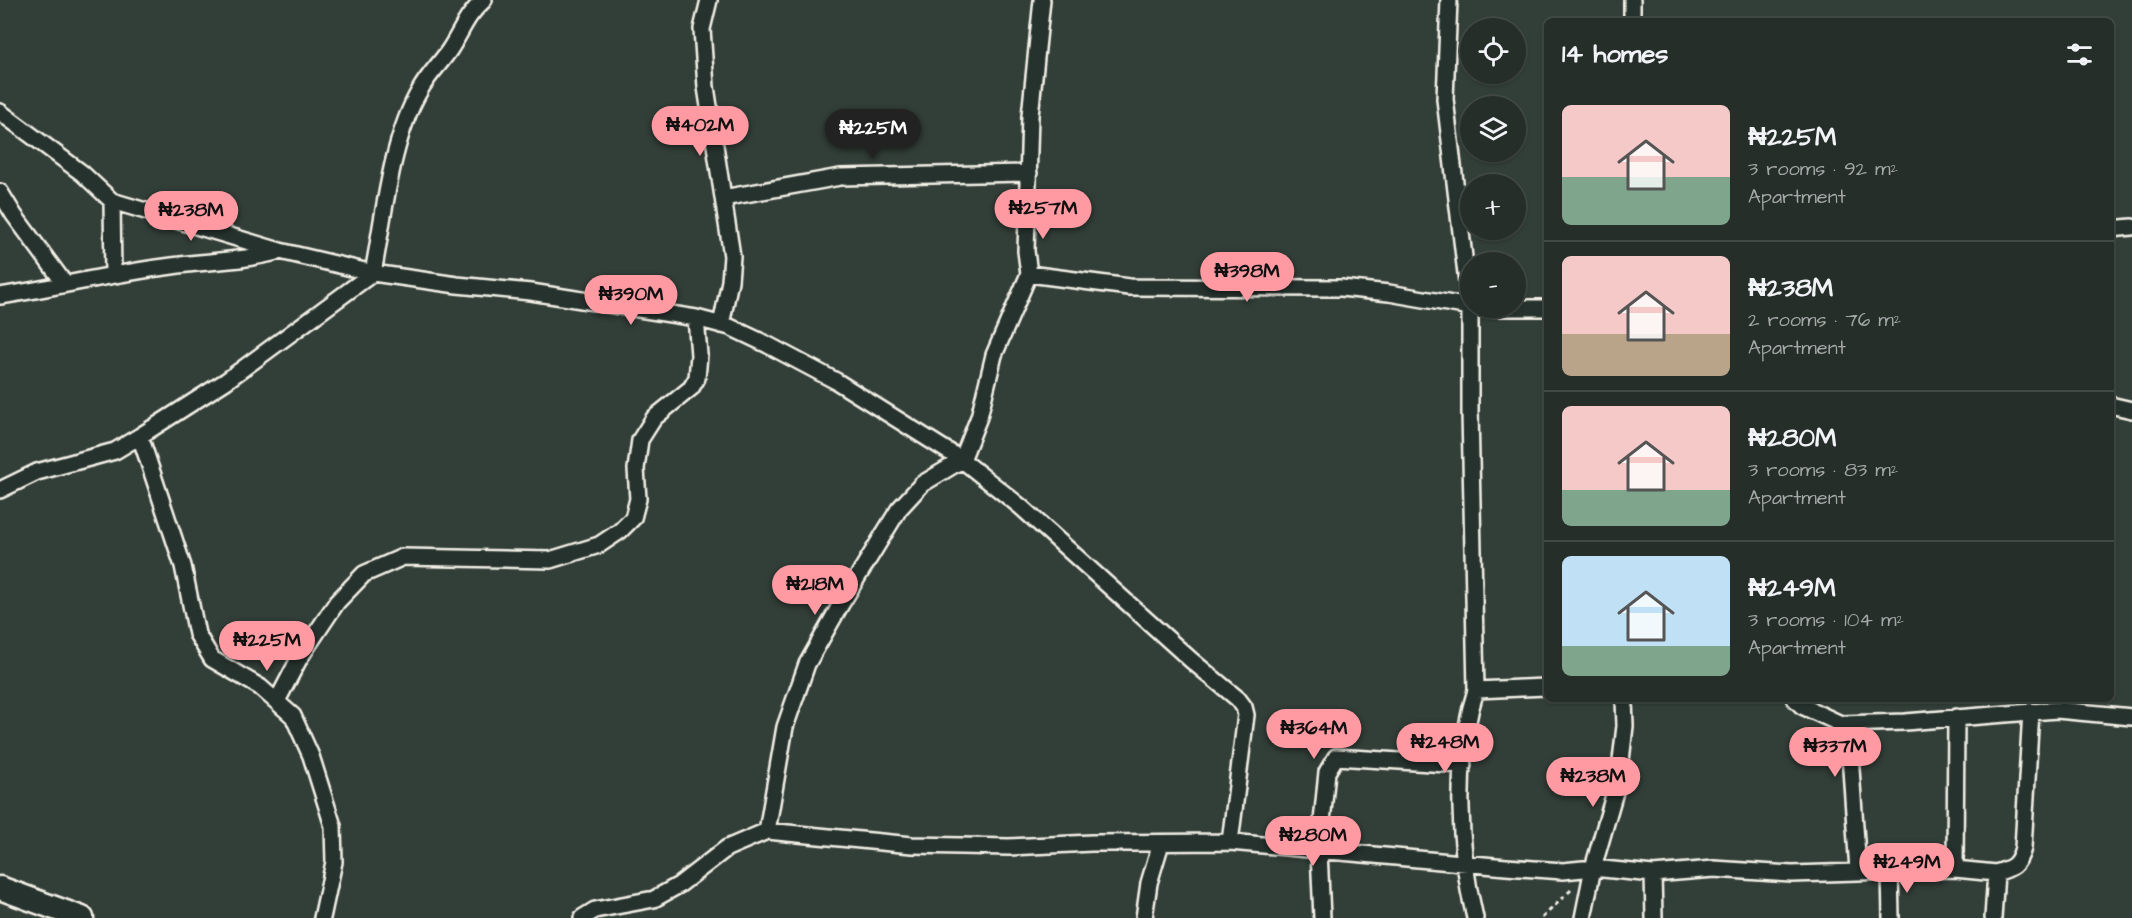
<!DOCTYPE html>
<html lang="en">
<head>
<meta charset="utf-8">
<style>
  :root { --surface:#262e2a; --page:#2e3632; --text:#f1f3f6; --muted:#a4a8a8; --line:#424a47; --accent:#ff9aa2 }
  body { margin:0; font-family:"Architects Daughter",sans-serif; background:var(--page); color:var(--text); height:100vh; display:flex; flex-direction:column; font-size:22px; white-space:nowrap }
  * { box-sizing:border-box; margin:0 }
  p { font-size:20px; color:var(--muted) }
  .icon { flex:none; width:33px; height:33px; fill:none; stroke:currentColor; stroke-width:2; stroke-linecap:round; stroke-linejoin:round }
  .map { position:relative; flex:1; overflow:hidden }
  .details { position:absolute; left:1544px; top:18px; width:570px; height:684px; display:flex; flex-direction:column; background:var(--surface); border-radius:9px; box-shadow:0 2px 4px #0004,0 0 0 2px var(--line) }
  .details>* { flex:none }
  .fabs { position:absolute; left:1460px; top:18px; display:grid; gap:12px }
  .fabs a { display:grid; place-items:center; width:66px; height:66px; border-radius:50%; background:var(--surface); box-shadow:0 2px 4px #0004,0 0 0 2px var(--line); font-size:30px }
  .price { position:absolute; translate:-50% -51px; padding:0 14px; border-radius:21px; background:var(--accent); color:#111; font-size:20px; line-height:39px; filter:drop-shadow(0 2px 3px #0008) }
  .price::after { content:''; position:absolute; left:50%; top:36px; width:18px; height:14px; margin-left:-9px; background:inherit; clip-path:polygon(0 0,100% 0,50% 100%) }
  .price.on { background:#222; color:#fff }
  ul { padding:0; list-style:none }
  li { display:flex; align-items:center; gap:18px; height:150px; padding:0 18px }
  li+li { border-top:2px solid var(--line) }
  li span { display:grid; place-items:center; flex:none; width:168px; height:120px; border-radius:9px; color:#555 }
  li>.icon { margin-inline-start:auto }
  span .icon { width:72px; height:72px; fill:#fffc; stroke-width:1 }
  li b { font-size:26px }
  h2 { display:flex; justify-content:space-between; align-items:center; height:72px; padding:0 18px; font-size:26px }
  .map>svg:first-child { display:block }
</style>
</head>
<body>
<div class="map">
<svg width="2132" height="918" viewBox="0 0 2132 918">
  <rect width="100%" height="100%" fill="#323e38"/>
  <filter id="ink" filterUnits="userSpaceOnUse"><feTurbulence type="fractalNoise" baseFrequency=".0167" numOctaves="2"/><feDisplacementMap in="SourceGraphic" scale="12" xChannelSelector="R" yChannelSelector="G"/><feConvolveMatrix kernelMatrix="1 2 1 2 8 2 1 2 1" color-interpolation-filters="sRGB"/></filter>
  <g filter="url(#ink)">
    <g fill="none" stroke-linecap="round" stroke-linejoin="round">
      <g stroke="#f4f1e8" stroke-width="20">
        <path id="street" d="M709 0 702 29 706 87 732 256 730 281 721 325
          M1449 0 1445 99 1470 307
          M1632 21V0
          M0 112 82 173 112 201 280 251 373 273 457 285 531 292 696 318 730 327 768 345 836 381 962 460 1021 507 1191 660 1238 699 1244 707 1246 715 1230 842
          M0 192 14 215 65 284
          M723 198 840 177 1029 173
          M112 201 113 275
          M2110 229 2132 227
          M1029 274 1129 287 1341 288 1389 293 1470 307
          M0 296C58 287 114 273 172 266 208 261 245 261 280 251
          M1470 308V412L1476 690C1454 758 1458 849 1475 918
          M1484 308H1546
          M2110 405 2132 410
          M140 436 183 566 197 634 212 659 260 687 293 716 311 756 333 826 334 862 322 918
          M0 490 37 472 115 451 140 436 226 381 373 273C384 216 391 139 420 90 428 75 441 63 450 49 463 29 466 16 484 0
          M1476 690 1546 687
          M1795 699 1802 706 1841 724 1849 740 1858 870
          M277 701 299 659 337 602 364 574 403 557 550 560 599 545 620 531 633 518 638 499 636 469 640 440 654 418 691 388 697 378 699 355 696 318
          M1841 724 1905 722 2057 710 2132 717
          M767 831 785 727 807 664 841 604 899 509 922 484 962 460 979 417 994 355 1029 274 1026 251 1030 116 1042 0
          M1955 869 1956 717
          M1890 870 1891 918
          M1996 873C2012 868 2018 866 2023 848L2031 711
          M1653 874 1654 918
          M582 918 595 910 654 899 679 885 727 848 767 831 912 845 1009 847 1092 843 1230 842 1506 867 1563 871 1593 868 1653 874 1714 869 1792 874 1955 869 1996 873 1993 918
          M1144 918 1149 883 1161 843
          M1322 918 1319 851 1327 772 1336 757 1463 765
          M1583 918 1593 868 1619 778 1625 726 1624 699"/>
      </g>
      <g stroke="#f4f1e8" stroke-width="27">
        <path id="secondary" d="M0 888 82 918"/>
      </g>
      <path stroke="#f4f1e8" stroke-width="3" stroke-dasharray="4.5 4.5" stroke-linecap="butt" d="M1542 918 1571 890"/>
      <use href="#street" stroke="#26332d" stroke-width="15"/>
      <use href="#secondary" stroke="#26332d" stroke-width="22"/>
    </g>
  </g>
</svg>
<div class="fabs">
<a><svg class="icon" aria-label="locate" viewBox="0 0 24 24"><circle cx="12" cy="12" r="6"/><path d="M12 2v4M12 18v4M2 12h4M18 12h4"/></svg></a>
<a><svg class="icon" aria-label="layers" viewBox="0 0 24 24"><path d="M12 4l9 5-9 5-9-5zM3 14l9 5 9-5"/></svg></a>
<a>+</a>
<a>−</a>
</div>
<b class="price" style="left:700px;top:157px">₦402M</b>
<b class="price on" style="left:873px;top:160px">₦225M</b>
<b class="price" style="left:1043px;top:240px">₦257M</b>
<b class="price" style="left:191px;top:242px">₦238M</b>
<b class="price" style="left:1247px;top:303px">₦398M</b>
<b class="price" style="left:631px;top:326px">₦390M</b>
<b class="price" style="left:815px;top:616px">₦218M</b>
<b class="price" style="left:267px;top:672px">₦225M</b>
<b class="price" style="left:1314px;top:760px">₦364M</b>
<b class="price" style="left:1445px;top:774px">₦248M</b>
<b class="price" style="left:1835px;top:778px">₦337M</b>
<b class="price" style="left:1593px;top:808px">₦238M</b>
<b class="price" style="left:1313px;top:867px">₦280M</b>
<b class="price" style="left:1907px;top:894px">₦249M</b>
<section class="details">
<h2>14 homes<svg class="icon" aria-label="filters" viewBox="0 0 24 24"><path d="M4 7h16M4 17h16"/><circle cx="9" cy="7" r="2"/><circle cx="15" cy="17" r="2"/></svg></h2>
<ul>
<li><span style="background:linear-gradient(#f6c9c9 60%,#7fa58c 0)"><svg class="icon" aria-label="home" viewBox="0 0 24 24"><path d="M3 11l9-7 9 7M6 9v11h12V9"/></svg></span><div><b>₦225M</b><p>3 rooms · 92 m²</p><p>Apartment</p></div></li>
<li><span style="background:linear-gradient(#f6c9c9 65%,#b9a48a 0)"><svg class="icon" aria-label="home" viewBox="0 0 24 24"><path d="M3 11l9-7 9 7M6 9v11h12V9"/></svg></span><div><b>₦238M</b><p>2 rooms · 76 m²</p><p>Apartment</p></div></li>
<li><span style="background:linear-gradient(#f6c9c9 70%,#7fa58c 0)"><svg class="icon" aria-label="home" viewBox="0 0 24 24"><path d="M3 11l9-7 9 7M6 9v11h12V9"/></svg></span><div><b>₦280M</b><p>3 rooms · 83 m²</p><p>Apartment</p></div></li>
<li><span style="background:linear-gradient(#bfe0f5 75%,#7fa58c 0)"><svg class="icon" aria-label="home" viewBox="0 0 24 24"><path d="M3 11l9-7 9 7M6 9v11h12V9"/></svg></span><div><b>₦249M</b><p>3 rooms · 104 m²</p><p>Apartment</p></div></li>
</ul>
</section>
</div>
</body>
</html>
